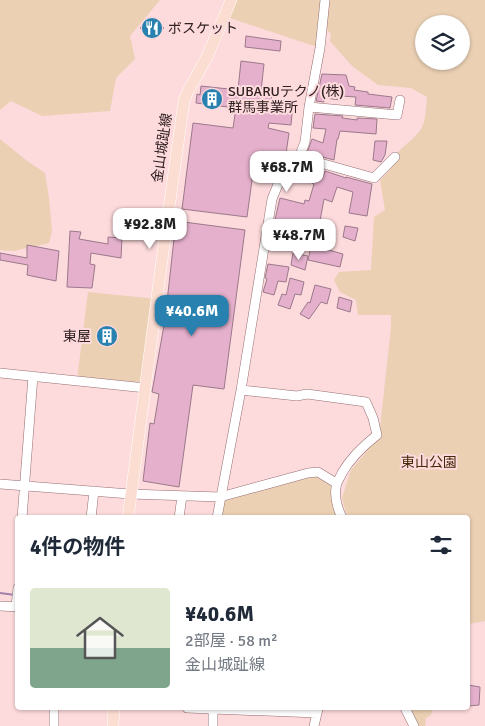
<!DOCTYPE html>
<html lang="ja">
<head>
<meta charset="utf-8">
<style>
  :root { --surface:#fff; --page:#f2f2f3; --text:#1f2937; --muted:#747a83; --accent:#2881af }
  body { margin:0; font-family:Signika,"Noto Sans JP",sans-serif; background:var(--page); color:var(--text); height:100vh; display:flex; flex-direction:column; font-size:19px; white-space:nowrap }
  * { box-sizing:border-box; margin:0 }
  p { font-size:16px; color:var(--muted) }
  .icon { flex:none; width:28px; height:28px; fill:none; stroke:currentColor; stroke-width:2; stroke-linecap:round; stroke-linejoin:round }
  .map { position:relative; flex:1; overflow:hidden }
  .details { position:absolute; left:15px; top:515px; width:455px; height:195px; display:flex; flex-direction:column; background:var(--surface); border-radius:5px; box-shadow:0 1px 4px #0004 }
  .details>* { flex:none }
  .buttons { position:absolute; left:415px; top:15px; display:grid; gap:10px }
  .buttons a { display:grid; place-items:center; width:55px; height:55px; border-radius:50%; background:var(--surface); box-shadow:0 1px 4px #0004; font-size:25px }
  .price { position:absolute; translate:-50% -42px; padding:0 11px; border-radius:10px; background:#fff; color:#222; font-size:16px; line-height:32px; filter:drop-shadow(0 1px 2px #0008) }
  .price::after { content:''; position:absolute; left:50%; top:30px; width:15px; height:11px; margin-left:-8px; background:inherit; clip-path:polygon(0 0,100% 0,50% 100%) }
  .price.on { background:var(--accent); color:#fff }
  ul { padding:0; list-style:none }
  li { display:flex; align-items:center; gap:15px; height:125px; padding:0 15px }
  li span { display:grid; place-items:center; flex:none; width:140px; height:100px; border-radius:5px; color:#555 }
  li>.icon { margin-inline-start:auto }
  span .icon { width:60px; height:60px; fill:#fffc; stroke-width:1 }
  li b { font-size:21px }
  h2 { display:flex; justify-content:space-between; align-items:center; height:60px; padding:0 15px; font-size:21px }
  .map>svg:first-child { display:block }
</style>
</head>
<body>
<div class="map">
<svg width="485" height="726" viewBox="0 0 485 726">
  <rect width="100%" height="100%" fill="#fddadc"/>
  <path fill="#ebd0b4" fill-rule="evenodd" d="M0 0H160L130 36 135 59 116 78 110 111 42 116 11 101 0 110Z
    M231 0H485V621L468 624V518L347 517 342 498 351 470 379 437 391 327V315H358L356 300 340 292 334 280 339 272 371 270 374 217 385 210 380 180 390 170C390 150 416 142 423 125 426 117 426 105 427 97L411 88 378 85 352 66 330 41 331 34 323 26 320 48 224 16ZM424 24H461V61H424Z
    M0 139 26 160 45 173 49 198 52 231 49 243 14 251 0 250Z
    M88 292 157 299 146 388 77 380Z
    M308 473 336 483 340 517 219 518 220 497Z
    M404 708H433L431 715 426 718 425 726H413Z"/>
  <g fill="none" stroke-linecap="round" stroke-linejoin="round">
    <path stroke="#a282ac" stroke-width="2" d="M0 593 15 595"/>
  </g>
  <path fill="#e5b0cc" stroke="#9b798b" d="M150 17 164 28 154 39 140 28Z
    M246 36 281 41 280 51 245 47Z
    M241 61 264 64 261 91 272 92 270 110 292 113 291 125 269 123 268 128 289 133 286 154 280 153 279 156 286 160 285 162 281 168 254 165 247 217 182 209 193 123 233 128 236 108 196 103 197 94 200 95 201 86 238 90Z
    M322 74 346 75 349 86 355 87 354 90 368 92V94L392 97 390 108 355 105 356 97 341 96V100L325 98 324 102 316 101Z
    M315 114 343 116 342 118 357 120V118L377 119 376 134 340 131 338 139H337L334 160 307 153 312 139 323 143 326 129 313 128Z
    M375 141H387L385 155 381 162 373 160Z
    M301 167 323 177 325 171 346 178V177L372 184 367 216 349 213 353 192 337 187 332 202 324 199 320 221 316 232 301 227V230L274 224 280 198 304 204 305 200 309 201 314 184 296 175Z
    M176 221 245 230 224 389 193 385 179 487 143 481 150 423 154 424 159 394 152 392 165 320Z
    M345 226 358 228 355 241 343 237Z
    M70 231 81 232 79 239 108 244V237L122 238 121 258 91 253 90 264 95 265 92 288 67 287Z
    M316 233H326L321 248 343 254 340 267 308 260 311 246H312Z
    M27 245 59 251 56 281 27 275 28 265 0 260V253L27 258Z
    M293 253 308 256 305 270 291 265Z
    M268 264 289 267 286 282 278 281 274 295 263 292 267 279 265 278Z
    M290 278 304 282 301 295 295 294 290 309 278 305 282 294 286 295Z
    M315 285 331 289 327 304 321 302 309 319 300 314 308 302 310 303Z
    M339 297 352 301 350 312 337 308Z
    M468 685 480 687 479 705 468 706Z"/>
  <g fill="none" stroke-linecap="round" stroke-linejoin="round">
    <g stroke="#956e72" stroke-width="10">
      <path id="minor" d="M309 107 397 115 400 100
        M299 157 374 178 395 157
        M0 373 146 388
        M241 390 297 396 307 394 366 402 373 418 377 435C363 446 351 457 342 473 341 476 338 480 337 483 333 495 337 507 342 518
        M0 484 130 494 220 497 308 473 318 472 336 483
        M22 518 33 376
        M91 518 94 491
        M179 518 182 496
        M217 518 241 390 272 199 279 182 294 161 299 157 305 142 309 107 320 48 325 0
        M0 606 18 607
        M16 606 18 588
        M187 708 317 713
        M405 708 414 726
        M54 726V708
        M213 726V708
        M314 726 318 709"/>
    </g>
    <g stroke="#fff" stroke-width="12">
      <path id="major" d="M128 518 167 222 184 101 188 91 207 57 231 0
        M113 726 114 708"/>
    </g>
    <use href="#minor" stroke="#fff" stroke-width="9"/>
    <use href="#major" stroke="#fcddd2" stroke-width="11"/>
  </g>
  <defs>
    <g id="restaurant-disc" transform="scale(1.125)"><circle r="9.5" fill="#2881af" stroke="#fddadc"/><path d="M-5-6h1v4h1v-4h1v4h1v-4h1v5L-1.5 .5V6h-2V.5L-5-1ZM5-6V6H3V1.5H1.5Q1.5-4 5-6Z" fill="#fff"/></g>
    <g id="building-disc" transform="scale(1.125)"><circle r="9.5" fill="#2881af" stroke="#fddadc"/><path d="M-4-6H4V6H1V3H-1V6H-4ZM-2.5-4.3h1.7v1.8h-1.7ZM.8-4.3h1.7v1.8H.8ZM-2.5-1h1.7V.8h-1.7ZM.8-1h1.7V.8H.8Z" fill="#fff"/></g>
  </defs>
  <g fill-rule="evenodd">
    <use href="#restaurant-disc" x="152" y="28"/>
    <use href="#building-disc" x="212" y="99"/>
    <use href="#building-disc" x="107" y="336"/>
  </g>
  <g text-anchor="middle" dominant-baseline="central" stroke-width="4" stroke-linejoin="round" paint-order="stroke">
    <g font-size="14" fill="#302022" stroke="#fddadc" text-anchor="start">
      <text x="168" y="28">ボスケット</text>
      <text x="228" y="91">SUBARUテクノ(株)<tspan x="228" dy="16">群馬事業所</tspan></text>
      <text x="91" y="336" text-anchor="end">東屋</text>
    </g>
    <g font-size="14" fill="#302022" stroke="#fddadc">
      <text transform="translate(162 148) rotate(-82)">金山城趾線</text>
    </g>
    <g font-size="14" fill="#452a09" stroke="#fddadc">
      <text x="429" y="462">東山公園</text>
    </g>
  </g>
</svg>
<div class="buttons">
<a><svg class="icon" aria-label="layers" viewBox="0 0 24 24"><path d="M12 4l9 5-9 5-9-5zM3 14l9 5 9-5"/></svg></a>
</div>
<b class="price" style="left:287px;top:193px">¥68.7M</b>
<b class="price" style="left:150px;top:250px">¥92.8M</b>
<b class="price" style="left:299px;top:261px">¥48.7M</b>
<b class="price on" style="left:192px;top:337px">¥40.6M</b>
<section class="details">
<h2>4件の物件<svg class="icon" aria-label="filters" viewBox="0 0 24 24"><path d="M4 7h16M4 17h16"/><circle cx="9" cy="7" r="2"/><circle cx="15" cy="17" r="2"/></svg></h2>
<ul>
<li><span style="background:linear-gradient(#dfe7d0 60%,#7fa58c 0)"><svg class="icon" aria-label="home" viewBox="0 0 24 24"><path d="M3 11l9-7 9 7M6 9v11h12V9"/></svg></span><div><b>¥40.6M</b><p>2部屋 · 58 m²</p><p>金山城趾線</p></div></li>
</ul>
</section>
</div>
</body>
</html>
